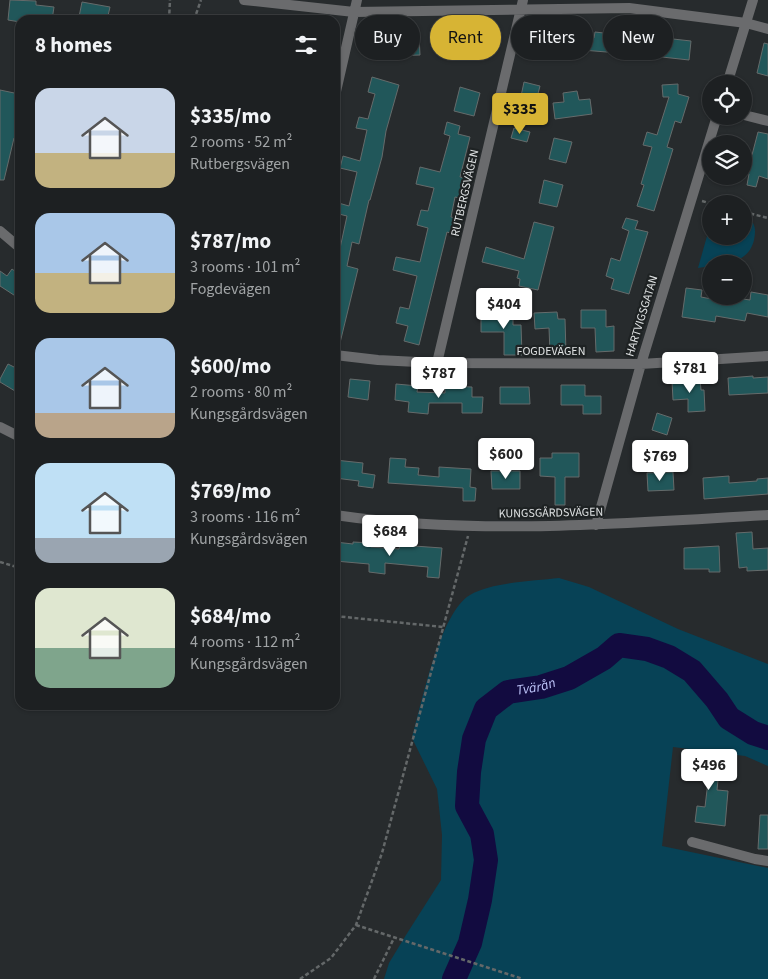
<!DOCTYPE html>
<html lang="en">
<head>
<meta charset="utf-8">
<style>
  :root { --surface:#1d2022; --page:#2a2d2f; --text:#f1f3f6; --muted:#a0a3a5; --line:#3b3e40; --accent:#d7b434 }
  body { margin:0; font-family:"Source Sans 3",sans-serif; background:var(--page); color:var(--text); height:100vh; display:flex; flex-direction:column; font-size:19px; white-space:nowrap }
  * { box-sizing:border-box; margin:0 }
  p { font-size:16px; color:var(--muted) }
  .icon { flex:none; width:28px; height:28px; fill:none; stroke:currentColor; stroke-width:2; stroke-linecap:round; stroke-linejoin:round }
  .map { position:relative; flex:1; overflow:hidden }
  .drawer { position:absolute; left:15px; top:15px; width:325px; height:695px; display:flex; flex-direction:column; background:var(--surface); border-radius:15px; box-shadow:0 1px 4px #0004,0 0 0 1px var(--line) }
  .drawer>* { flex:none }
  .guide { position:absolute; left:355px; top:15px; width:338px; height:45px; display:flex; gap:10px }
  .tools { position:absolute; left:702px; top:75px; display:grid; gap:10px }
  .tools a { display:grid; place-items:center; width:50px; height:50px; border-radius:50%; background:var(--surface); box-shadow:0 1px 4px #0004,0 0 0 1px var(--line); font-size:25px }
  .price { position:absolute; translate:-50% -42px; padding:0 11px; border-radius:5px; background:#fff; color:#222; font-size:16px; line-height:32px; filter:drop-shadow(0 1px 2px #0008) }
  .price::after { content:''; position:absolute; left:50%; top:30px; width:15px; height:11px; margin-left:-8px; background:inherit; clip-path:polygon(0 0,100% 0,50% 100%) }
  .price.current { background:var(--accent); color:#111 }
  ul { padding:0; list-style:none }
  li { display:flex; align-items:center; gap:15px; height:125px; padding:0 20px }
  li span { display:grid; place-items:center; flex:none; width:140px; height:100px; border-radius:15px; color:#555 }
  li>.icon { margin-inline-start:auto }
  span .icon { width:60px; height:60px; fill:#fffc; stroke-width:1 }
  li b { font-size:21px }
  h2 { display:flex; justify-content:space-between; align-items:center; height:60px; padding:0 20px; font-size:21px }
  .pill { padding:0 18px; border-radius:22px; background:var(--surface); box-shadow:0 1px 4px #0004,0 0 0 1px var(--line); font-size:18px; line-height:45px }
  .pill.current { background:var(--accent); color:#111 }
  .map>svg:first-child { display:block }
</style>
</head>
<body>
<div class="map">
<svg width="768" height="979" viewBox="0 0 768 979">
  <rect width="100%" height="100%" fill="#272b2d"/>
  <path fill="#074256" d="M744 220 753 223C756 229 755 234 754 240 749 261 730 264 711 264V266L698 268 711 222V236H744Z
    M559 578 589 587 678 629 768 664V766L745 756 673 747 662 846 768 868V979H384L389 963 406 935 441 880 442 835 437 789 412 738C421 705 440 612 470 595 492 582 534 581 559 578Z"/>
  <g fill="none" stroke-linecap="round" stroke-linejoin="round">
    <path stroke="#120b40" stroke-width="24" id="s1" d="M454 979 470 943 480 900 486 860 482 834 467 806 469 772 474 739 486 709 508 692 541 687 569 678 604 658 619 645 647 649 669 657 692 671 717 700 729 718 753 733 768 738"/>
  </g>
  <path fill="#21575a" stroke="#656b6b" d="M10 0 36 1V5L54 7 52 20H20V22L8 20Z
    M82 2 110 7 107 20H93L79 17Z
    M472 29H488L489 56 444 57 443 36 472 35Z
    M535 31H553L552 38H594L595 32 621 35V43L633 45 632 58 618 57 619 53 582 50V57H535Z
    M419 35 420 55 387 56 386 51H371V37Z
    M664 38 691 41 689 60 662 57Z
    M764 43 768 44V76L757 73Z
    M372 77 399 85 386 131 382 157 370 200H369L359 244 352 242 347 266 358 269 339 347H335V252L339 253 347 216 335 213V202L349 206 357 172 340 168 343 156 360 161 367 130 356 128 359 117 368 119 375 94 368 92Z
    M524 82 540 86 535 105 520 101Z
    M678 84V94L689 97 681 123 675 121 667 147 673 149 654 211 637 206 644 185 641 184 652 147 643 145 647 132 657 135 669 97H663L662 85Z
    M460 87 480 93 474 116 454 111Z
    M0 90 19 94 15 113 20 114V140L14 138 4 180H0Z
    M577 91 579 100 590 99 592 114 555 119 553 103 564 102 563 93Z
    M447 122 460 126 458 134 470 137 460 177 469 179 464 199 455 197 451 217 460 219 456 235 447 232 419 345 404 341 408 326 396 323 400 307 409 309 417 276 393 270 396 257 420 262 428 228 417 225 421 210 428 211 434 188 416 184 420 167 440 172 450 136 444 134Z
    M514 128 530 132 527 142 511 138Z
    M758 132 768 134V179L759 176 756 187 747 185 749 174 744 173V153L752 155Z
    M554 138 572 142 566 163 549 159Z
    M544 180 563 185 557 207 539 203Z
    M626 218 638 221 635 229 648 232 629 294 611 289 614 279 606 276 611 258 620 261 629 231 622 228Z
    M534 222 554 227 538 290 519 286 520 279 517 278 519 271 482 262 486 247 524 259Z
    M12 269 20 275V299L0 286V271L7 276Z
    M686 288 702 290 701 297 722 301V296L750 300 751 292 768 295V317L747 313 745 321 716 316 715 322 682 317Z
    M581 310H606V327L614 326V351L596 352 595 328H581Z
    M481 311H513V325H521L522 355H504V332H481Z
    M557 312 558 319H565L566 353H550L549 328 535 329 534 313Z
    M8 364 20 370V394L0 382V379Z
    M753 376V378L768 377V393L729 395 728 378Z
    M350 379 370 381 368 400 348 397Z
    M700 379 701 390H704L705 411 688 412V399L673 400 672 381Z
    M396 384 418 386 417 392 445 393V386L472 387V397H483L482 413H462V403H429L428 414 408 412 409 402 395 400Z
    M561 385H585V396H601V414H583V405H561Z
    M500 387H529L530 404H500Z
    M657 413 672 418 667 435 652 430Z
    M552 453H579V477H565V505H555V477L540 476V458H552Z
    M390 458 406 459 405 467 419 468 418 475 439 477V467L471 469 470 487 476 488 475 501H463V488L388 483Z
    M335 460 363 463 362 473 375 475 373 488 358 486 359 481 335 478Z
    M491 471H520V489H492Z
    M673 472 674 490 648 491 647 473Z
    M729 476V483L757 481V479L768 478V494L704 499 703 478Z
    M752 532 753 549 768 548V570L747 571V567L739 568 736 533Z
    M335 542 353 544V542L372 543 371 547 399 549 400 545 442 548 439 578 427 577 428 567 385 563V574L369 572V564L335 561Z
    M719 546 720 572H709V569H684V548Z
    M687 752 698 753V758L720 760 717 790 728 791 725 826 695 822 697 806 705 807 709 773 685 770Z
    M760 815H768V849H758Z"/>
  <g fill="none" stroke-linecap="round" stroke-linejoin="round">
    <path stroke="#646869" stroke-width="2.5" stroke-dasharray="4 2.5" stroke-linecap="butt" d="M169 20 170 0
      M194 20 201 0
      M702 201 712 204
      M744 212 768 218
      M0 562 20 568
      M335 616 443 627
      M356 925 523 979
      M300 979 331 958 356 925 382 853 468 536
      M374 979 394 938"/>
    <path stroke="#6a6b6d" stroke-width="10" d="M244 0 354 12 629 8 746 23 768 29
      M727 84 753 0
      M335 96 357 0
      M744 115 768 121
      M0 231 20 248
      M335 355 378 360 437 363 641 364 768 356
      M437 363 523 0
      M0 427 20 437
      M335 515C478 536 624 523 768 515
      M596 525 641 364 717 116
      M692 842 755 859 768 861"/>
  </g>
  <g text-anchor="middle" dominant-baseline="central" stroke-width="4.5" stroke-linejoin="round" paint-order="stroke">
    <g font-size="12" fill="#dfe2e3" stroke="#1e2223">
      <text transform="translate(465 193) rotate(-77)">RUTBERGSVÄGEN</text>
      <text transform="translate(642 316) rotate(-73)">HARTVIGSGATAN</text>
      <text x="551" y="351">FOGDEVÄGEN</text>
      <text transform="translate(551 513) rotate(-1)">KUNGSGÅRDSVÄGEN</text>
    </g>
    <g font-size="14" font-style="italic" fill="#bfc6fb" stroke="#1e2223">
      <text stroke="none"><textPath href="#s1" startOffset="338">Tvärån</textPath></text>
    </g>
  </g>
</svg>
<div class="tools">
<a><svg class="icon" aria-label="locate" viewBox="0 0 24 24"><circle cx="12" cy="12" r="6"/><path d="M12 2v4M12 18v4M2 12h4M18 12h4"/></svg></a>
<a><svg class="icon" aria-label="layers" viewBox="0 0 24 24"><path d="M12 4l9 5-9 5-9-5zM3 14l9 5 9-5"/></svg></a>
<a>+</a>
<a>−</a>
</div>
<b class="price current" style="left:520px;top:135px">$335</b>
<b class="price" style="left:504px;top:330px">$404</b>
<b class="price" style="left:690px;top:394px">$781</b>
<b class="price" style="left:439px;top:399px">$787</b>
<b class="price" style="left:506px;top:480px">$600</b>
<b class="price" style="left:660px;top:482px">$769</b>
<b class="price" style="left:390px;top:557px">$684</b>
<b class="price" style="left:709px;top:791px">$496</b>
<div class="guide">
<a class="pill">Buy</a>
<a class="pill current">Rent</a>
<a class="pill">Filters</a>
<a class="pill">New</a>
</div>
<section class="drawer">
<h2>8 homes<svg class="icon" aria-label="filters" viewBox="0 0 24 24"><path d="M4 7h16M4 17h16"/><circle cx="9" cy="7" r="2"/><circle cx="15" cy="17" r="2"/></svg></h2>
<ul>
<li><span style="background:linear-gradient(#c9d6e8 65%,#c2b280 0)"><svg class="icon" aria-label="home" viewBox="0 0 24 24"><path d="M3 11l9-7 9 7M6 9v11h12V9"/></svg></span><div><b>$335/mo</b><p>2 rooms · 52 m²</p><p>Rutbergsvägen</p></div></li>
<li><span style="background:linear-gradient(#a9c7e8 60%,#c2b280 0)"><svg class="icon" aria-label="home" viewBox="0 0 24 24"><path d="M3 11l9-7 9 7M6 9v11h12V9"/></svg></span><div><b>$787/mo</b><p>3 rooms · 101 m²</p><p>Fogdevägen</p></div></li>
<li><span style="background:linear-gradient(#a9c7e8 75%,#b9a48a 0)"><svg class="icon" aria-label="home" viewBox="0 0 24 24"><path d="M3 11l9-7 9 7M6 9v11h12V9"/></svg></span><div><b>$600/mo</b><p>2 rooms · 80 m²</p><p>Kungsgårdsvägen</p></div></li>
<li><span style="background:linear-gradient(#bfe0f5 75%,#9aa5b1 0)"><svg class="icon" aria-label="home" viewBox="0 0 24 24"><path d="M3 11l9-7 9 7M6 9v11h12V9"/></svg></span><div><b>$769/mo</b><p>3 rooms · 116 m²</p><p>Kungsgårdsvägen</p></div></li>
<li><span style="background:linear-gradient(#dfe7d0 60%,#7fa58c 0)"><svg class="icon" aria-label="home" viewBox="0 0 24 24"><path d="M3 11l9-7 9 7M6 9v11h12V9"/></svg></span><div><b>$684/mo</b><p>4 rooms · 112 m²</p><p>Kungsgårdsvägen</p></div></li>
</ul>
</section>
</div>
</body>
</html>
